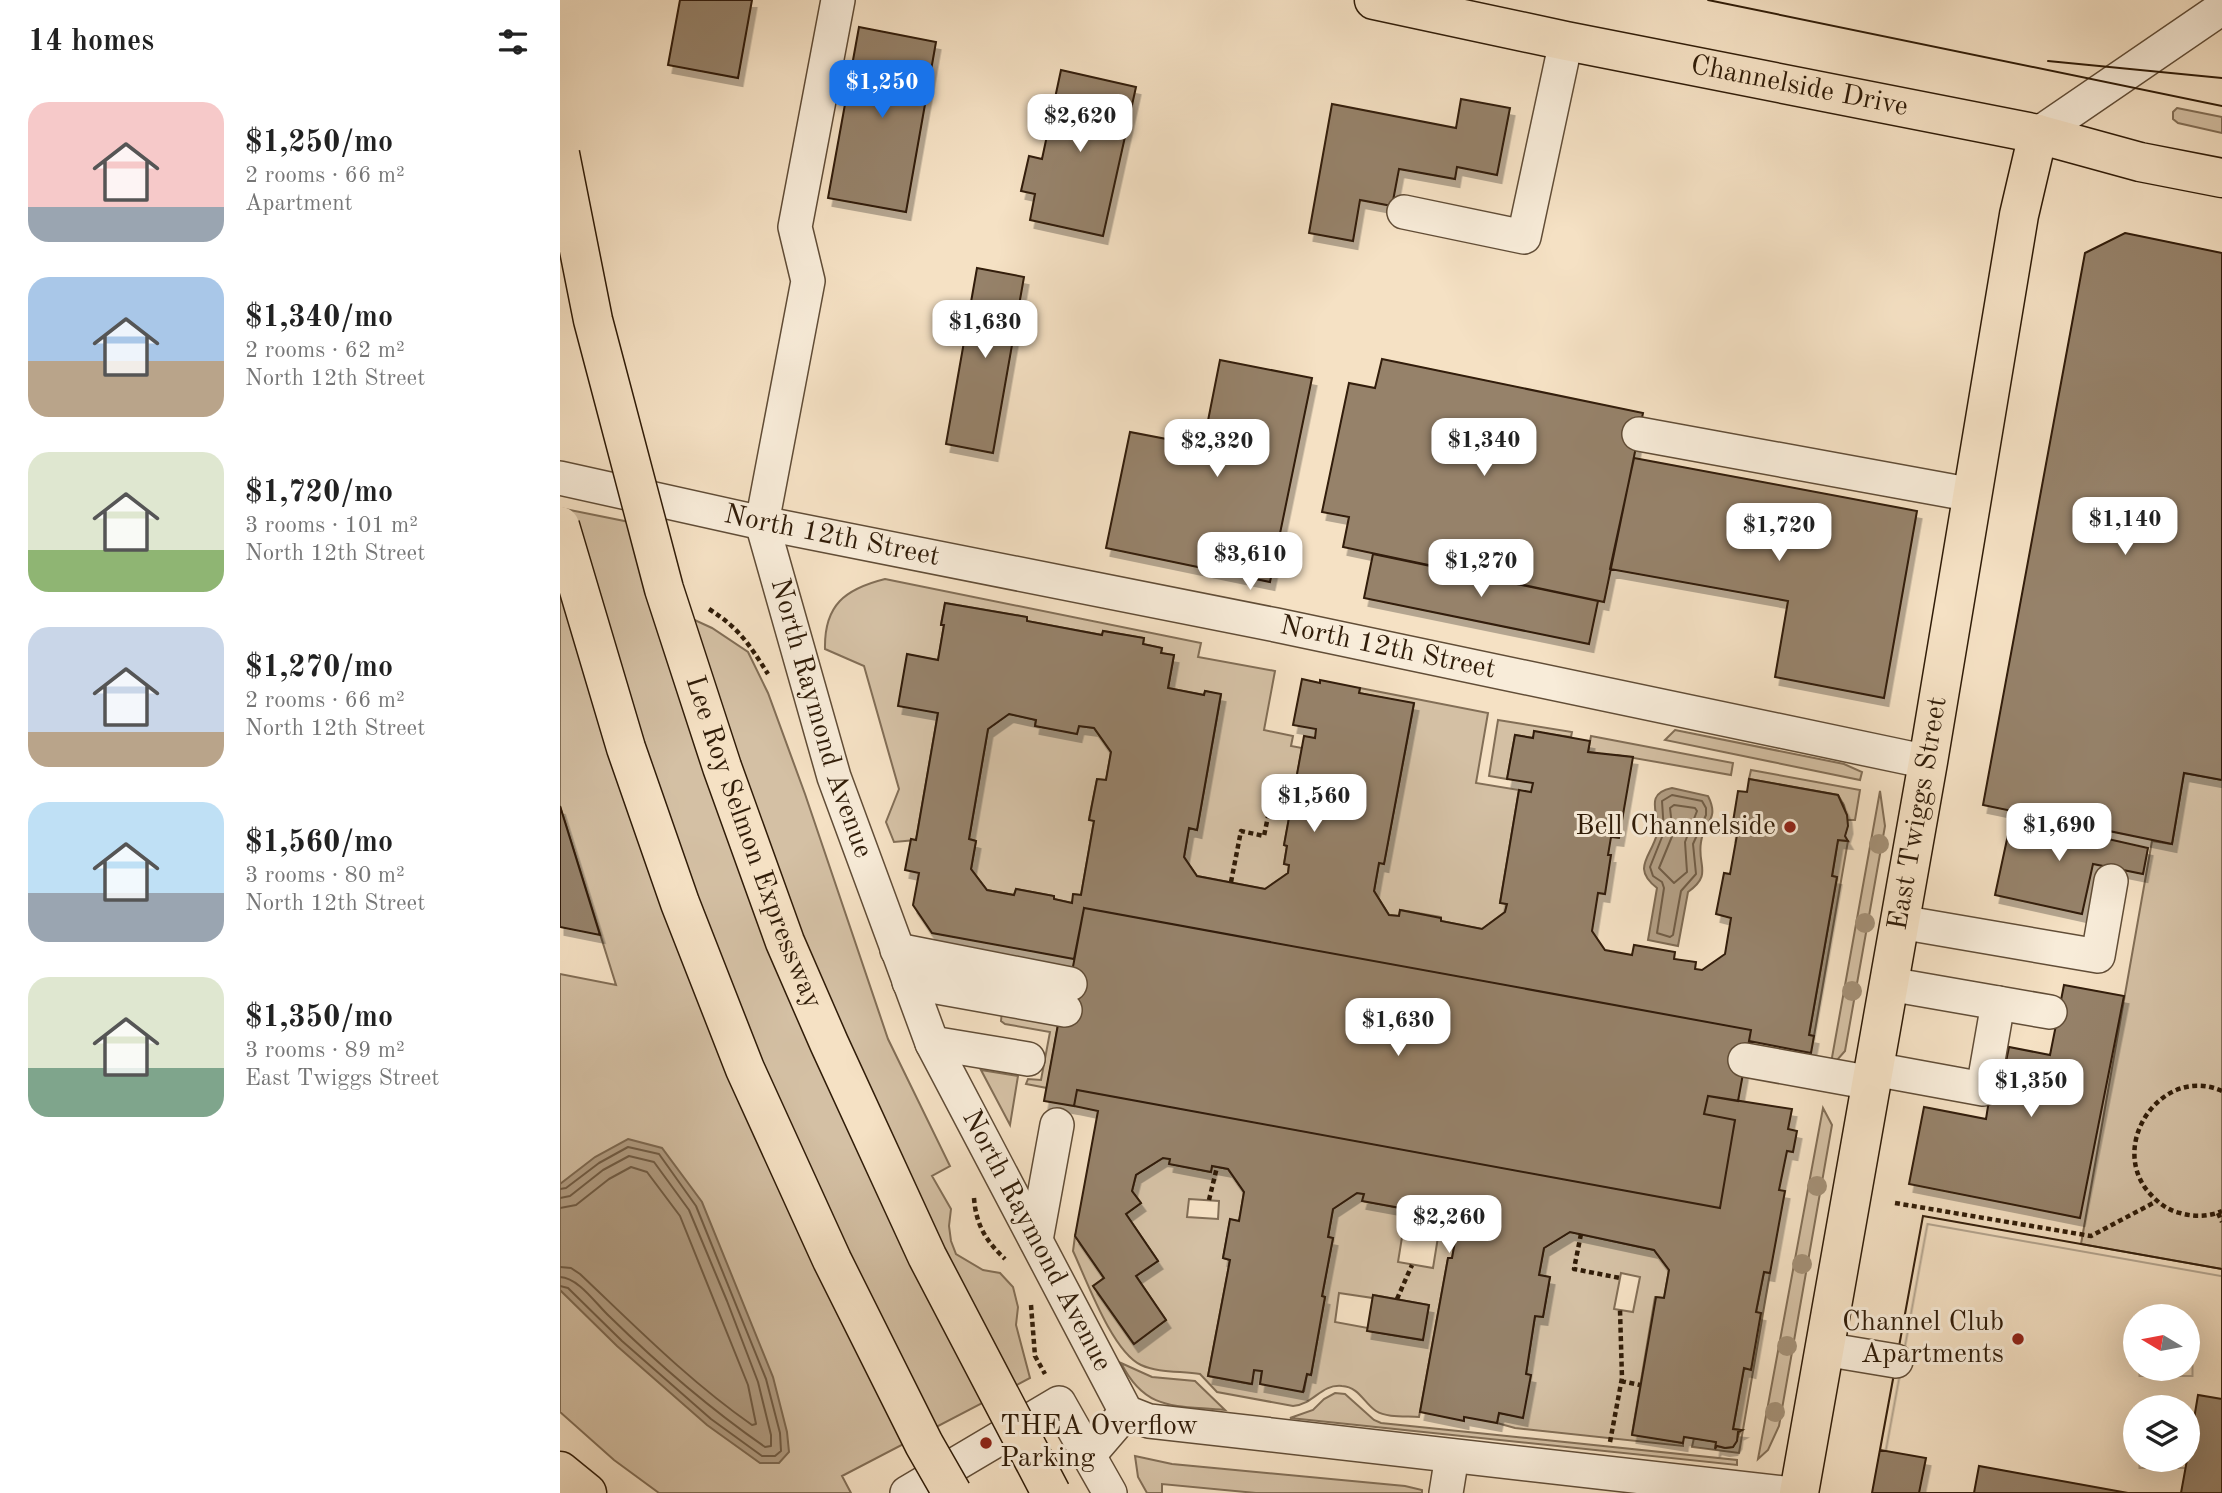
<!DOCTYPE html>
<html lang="en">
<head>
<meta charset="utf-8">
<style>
  :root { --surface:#fff; --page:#f6f6f6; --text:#222; --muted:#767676; --accent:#1a73e8 }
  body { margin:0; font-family:"Old Standard TT",serif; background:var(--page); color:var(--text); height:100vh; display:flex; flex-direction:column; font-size:26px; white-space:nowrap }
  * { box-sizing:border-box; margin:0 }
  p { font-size:23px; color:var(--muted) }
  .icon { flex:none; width:38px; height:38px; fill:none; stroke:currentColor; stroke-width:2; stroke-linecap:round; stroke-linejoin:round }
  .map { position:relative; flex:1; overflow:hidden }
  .drawer { display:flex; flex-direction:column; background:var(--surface); width:560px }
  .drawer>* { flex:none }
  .needle { width:46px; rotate:280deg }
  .fabs { position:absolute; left:1563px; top:1304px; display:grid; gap:14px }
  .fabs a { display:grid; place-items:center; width:77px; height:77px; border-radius:50%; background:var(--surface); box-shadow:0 7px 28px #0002; font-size:35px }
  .price { position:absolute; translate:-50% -60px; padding:0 16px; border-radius:14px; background:#fff; color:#222; font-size:23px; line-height:46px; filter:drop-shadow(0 2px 4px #0008) }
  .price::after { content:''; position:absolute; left:50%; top:42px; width:21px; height:16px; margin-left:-10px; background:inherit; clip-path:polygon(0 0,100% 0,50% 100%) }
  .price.active { background:var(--accent); color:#fff }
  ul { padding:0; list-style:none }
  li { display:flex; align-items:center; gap:21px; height:175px; padding:0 28px }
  li span { display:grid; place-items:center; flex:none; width:196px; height:140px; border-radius:21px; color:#555 }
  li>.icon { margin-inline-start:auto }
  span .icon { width:84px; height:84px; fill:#fffc; stroke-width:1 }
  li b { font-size:30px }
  h2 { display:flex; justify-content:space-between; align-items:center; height:84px; padding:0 28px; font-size:30px }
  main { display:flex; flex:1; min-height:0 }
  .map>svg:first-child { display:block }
</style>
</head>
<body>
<main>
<section class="drawer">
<h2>14 homes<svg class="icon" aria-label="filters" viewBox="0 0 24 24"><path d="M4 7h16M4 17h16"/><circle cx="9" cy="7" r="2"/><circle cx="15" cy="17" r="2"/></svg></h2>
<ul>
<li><span style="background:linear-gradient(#f6c9c9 75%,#9aa5b1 0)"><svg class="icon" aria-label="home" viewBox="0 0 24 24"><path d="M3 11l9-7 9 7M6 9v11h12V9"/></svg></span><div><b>$1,250/mo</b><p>2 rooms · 66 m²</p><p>Apartment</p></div></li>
<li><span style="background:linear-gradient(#a9c7e8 60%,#b9a48a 0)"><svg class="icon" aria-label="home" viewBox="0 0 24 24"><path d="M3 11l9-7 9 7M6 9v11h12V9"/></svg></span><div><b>$1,340/mo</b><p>2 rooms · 62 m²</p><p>North 12th Street</p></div></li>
<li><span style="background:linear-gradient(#dfe7d0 70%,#8fb573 0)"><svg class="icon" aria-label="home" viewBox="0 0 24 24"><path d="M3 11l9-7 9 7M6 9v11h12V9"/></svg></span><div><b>$1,720/mo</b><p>3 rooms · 101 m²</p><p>North 12th Street</p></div></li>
<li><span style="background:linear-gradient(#c9d6e8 75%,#b9a48a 0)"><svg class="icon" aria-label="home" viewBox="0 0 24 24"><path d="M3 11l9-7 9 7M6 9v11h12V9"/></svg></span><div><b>$1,270/mo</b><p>2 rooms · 66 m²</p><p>North 12th Street</p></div></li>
<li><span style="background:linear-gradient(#bfe0f5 65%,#9aa5b1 0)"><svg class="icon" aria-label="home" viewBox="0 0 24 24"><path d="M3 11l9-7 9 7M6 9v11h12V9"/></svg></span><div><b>$1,560/mo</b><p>3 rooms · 80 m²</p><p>North 12th Street</p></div></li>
<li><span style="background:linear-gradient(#dfe7d0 65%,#7fa58c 0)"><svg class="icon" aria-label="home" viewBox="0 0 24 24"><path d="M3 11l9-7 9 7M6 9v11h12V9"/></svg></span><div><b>$1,350/mo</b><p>3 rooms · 89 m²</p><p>East Twiggs Street</p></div></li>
</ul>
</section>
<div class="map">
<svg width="1662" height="1493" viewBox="0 0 1662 1493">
  <defs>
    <filter id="shadow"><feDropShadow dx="4.5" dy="8" stdDeviation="0" flood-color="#0004"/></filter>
  </defs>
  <rect width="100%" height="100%" fill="#f5e1c4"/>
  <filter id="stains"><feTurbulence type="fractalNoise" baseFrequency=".00286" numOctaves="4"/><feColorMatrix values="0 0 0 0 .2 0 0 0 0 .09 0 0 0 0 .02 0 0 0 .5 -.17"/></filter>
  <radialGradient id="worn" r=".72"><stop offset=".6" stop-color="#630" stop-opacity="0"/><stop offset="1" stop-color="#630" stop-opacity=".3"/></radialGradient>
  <path fill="#d4c0a4" stroke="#826e56" stroke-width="2" fill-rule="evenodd" d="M1617 108 1662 117V133L1618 123 1613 119V112Z
    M0 508 79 524 128 617 152 628 188 652 208 693 245 794 328 1039 390 1166 372 1176 391 1209 389 1226 391 1241 396 1254 423 1270 440 1273 453 1287 458 1307 456 1325 470 1378 282 1476 291 1493H99L54 1460 0 1412V974L56 985 0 806Z
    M325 579 641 643 638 657 715 671 704 730 733 736 731 746 742 748 724 845 727 846 724 864 729 865 728 873 705 889 637 876 624 857 629 828 637 830 661 695 645 691 644 695 608 688 614 655 601 653 602 648 583 644 584 638 543 631 542 635 467 621V617L385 603 381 624 384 625 378 660 348 655 378 713 356 840 334 842 326 822 339 789 304 666 265 649C264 605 285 589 325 579Z
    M800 688 928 713 916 783 959 790 940 903 947 904 945 912 922 929 881 921V917L840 910 839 916 829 915 814 891 819 863H824L854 704 799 693Z
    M449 714 476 720 475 726 517 733 519 726 534 728 551 752 546 780 537 779 529 819 534 821 521 895 514 894 512 903 494 899V896L456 889 454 895 427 890 411 869 416 841 409 839 428 729Z
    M938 720 1012 732 1011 737 975 732 973 738 955 735 947 779 929 776Z
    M1115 730 1284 764 1302 772 1300 780 1105 740Z
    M1031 736 1173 763 1171 775 1057 755 1056 757 1028 752Z
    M1191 770 1300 790 1295 820H1287L1284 805 1278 795 1189 779Z
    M1624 773 1662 780V1269L1521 1244 1592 841 1612 844Z
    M1320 791 1325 826 1285 1051 1278 1059 1271 1063Z
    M1278 840 1288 841 1254 1036 1249 1035 1277 877 1272 876Z
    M442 1011 499 1019 487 1088 466 1084 468 1079 481 1080 490 1032 445 1024 441 1021Z
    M421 1070 458 1076 450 1125Z
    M1263 1108 1272 1125 1219 1426 1208 1450 1198 1459Z
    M603 1158 610 1159V1164L651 1172 652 1166 668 1169 684 1192 679 1221 670 1220 663 1258 670 1260 648 1376 691 1384 694 1370 702 1371 700 1384 744 1391 747 1374 751 1375 765 1297 762 1296 773 1238 768 1237 773 1209 797 1193 804 1194 803 1201 845 1209 846 1205 883 1211 897 1231 892 1258H888L859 1417C846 1416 827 1418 816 1411 804 1403 799 1387 782 1386 760 1384 755 1404 733 1406L657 1392 640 1374C622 1371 598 1373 581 1365 552 1351 527 1281 513 1251L515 1236 544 1278 533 1286 573 1343 606 1320 576 1276 598 1261 566 1214 581 1203 572 1191 576 1175ZM629 1199 659 1201 658 1219 627 1217ZM843 1231 878 1237 873 1268 838 1262ZM779 1293 813 1298V1295L869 1305 862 1340 808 1331V1328L775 1322Z
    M1010 1232 1094 1250 1109 1270 1104 1298 1095 1297 1072 1434 1123 1443V1446L955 1428 937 1423 939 1413 962 1417 970 1375 966 1374 975 1316 983 1317 990 1277 979 1275 984 1248ZM1061 1273 1080 1277 1073 1312 1054 1309Z
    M1204 1272 1210 1273 1179 1453 1132 1447 1134 1438 1156 1442 1157 1446 1165 1448 1173 1447 1181 1430 1173 1429 1184 1368 1191 1369 1196 1312Z
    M561 1363 592 1377 635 1381 665 1410C615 1405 586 1412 561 1363Z
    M775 1393 785 1394 814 1420 821 1423 1177 1460V1465L730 1418 753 1410 764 1399Z
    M575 1456 612 1464 845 1486 862 1490V1493H696L602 1484V1493H587L578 1477Z"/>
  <path fill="#b29e84" stroke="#7e6a52" stroke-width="2" d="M1112 788 1148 796C1160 820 1144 821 1141 842 1137 866 1153 874 1128 892L1118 946 1088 940 1097 888C1071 868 1091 857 1097 834 1101 815 1082 794 1112 788Z
    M68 1139 102 1148 142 1202 213 1377 227 1432 229 1452 219 1463H200L147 1425 57 1346 0 1290V1184L35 1157Z"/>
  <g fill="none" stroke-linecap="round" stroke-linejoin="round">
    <path stroke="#715d46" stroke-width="2" d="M1112 795 1142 801 1146 808V815L1133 844 1136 874 1121 891 1113 935 1110 937 1097 933 1104 888 1102 882 1093 876 1090 867 1104 832 1102 801Z
      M1114 805 1135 808 1137 811 1125 842 1127 872 1114 883 1099 868 1113 834 1110 808Z
      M0 1189 6 1188 39 1163 68 1147 99 1154 136 1206 206 1379 220 1433 221 1451 215 1456H202L151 1419 62 1341 8 1288 0 1286
      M0 1198 10 1196 43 1170 69 1156 94 1162 129 1210 167 1301 198 1382 211 1435V1446L205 1447C149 1408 98 1364 49 1316 36 1304 19 1278 0 1277
      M0 1208 16 1205 49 1179 71 1167 87 1172 120 1216 188 1385 196 1424 192 1425C129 1381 75 1326 20 1274L11 1268 0 1267"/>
  </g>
  <path fill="#96826a" stroke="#301c08" stroke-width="2" fill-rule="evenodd" filter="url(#shadow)" d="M120 0H192L178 78 108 65Z
    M299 27 376 42 346 212 268 198Z
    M501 70 576 87 543 236 470 220 475 194 461 191 469 156 482 159Z
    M901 99 950 108 937 175 897 167 895 179 839 169 832 206 800 200 793 241 749 233 772 104 896 128Z
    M1565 233 1662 253V780L1624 773 1612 844 1423 805 1525 253Z
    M417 268 464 277 433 453 386 444Z
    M822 359 1083 413 1044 602 783 547 789 517 762 512 789 383 815 388Z
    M660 360 752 378 710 582 546 548 570 432 643 446Z
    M1074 458 1357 511 1324 698 1215 677 1228 601 1050 569Z
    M813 554 1038 601 1029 644 804 598Z
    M385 603 467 617V621L542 635 543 631 584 638 583 644 602 648 601 653 614 655 608 688 644 695 645 691 661 694 637 830 629 828 624 857 637 876 705 889 728 873 729 865 724 864 727 846 724 845 744 736 755 738 756 729 733 725 742 679 760 683V680L800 688 799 693 854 703 824 864 819 863 814 891 829 915 839 916 840 910 881 918V921L922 929 945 912 947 904 940 903 959 790 971 792 973 783 947 779 955 735 973 738 974 731 1030 741 1028 752 1073 757 1059 838 1051 837 1048 855H1051L1045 894 1038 893 1032 931 1045 950 1072 955 1074 945 1115 952 1114 959 1136 962 1135 969 1142 970 1165 954 1171 918 1156 914 1164 873 1170 874 1177 835 1171 834 1178 791 1187 792 1189 779 1278 795 1287 815 1288 826 1285 836 1288 841 1278 840 1272 876 1277 877 1249 1035 1254 1036 1251 1053 1189 1041 1191 1030 524 908 514 959 372 933 353 905 359 873 345 870 351 839 356 840 378 713 338 706 347 654 378 660 384 625H381ZM449 714 476 720 475 726 517 734 519 726 534 728 551 752 546 780 537 779 529 820 534 821 521 895 513 894 512 903 494 899V896L456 889 454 895 427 890 411 869 416 841 409 839 428 729Z
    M0 806 40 935 0 927Z
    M1452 816 1539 834V837L1588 848 1583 874 1533 864 1522 914 1435 895Z
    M524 908 1191 1030 1178 1101 1148 1096 1144 1114 1175 1120 1160 1208 517 1090 514 1106 484 1101 499 1019 503 1020Z
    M1504 985 1564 996 1520 1218 1349 1184 1364 1107 1426 1119 1430 1094 1439 1095 1449 1047 1490 1055Z
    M517 1090 1160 1208 1175 1120 1144 1114 1148 1096 1232 1109 1228 1129 1237 1131 1233 1152 1227 1151 1219 1190 1225 1191 1210 1273 1204 1272 1196 1312 1201 1313 1191 1370 1184 1368 1173 1429 1182 1430 1178 1432 1177 1441 1173 1447 1165 1448 1157 1446 1155 1449 1156 1442 1124 1437 1123 1443 1072 1435 1096 1297 1104 1298 1109 1270 1094 1250 1010 1232 984 1248 979 1275 990 1277 983 1317 975 1316 966 1374 971 1375 963 1418 939 1413 937 1423 904 1417V1421L860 1412 888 1258H892L897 1231 883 1211 846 1205V1209L802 1201 804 1194 797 1193 773 1209 768 1237 773 1238 762 1296 765 1297 751 1375 747 1374 743 1392 700 1384 702 1371 694 1370 692 1384 648 1376 670 1260 663 1258 670 1219 679 1221 684 1192 668 1169 652 1166 651 1172 609 1164 610 1159 603 1158 576 1175 572 1191 581 1203 566 1214 598 1261 576 1276 606 1320 574 1344 533 1286 544 1278 515 1236 538 1111 514 1106Z
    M1363 1216 1662 1269V1493H1312ZM1575 1316H1628V1368H1575ZM1575 1407H1628V1460H1575Z
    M1363 1216 1662 1269V1399L1638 1395 1628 1455V1407H1575V1460H1627L1621 1493H1568L1419 1466 1414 1493H1359L1366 1458 1320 1450ZM1575 1316H1628V1368H1575Z
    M813 1295 869 1305 863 1340 807 1331Z"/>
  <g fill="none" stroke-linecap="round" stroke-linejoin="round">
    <g stroke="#614d37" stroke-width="36">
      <g id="minor">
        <path id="s1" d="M278 0 235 227 248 281 202 523 274 777 372 1043 566 1412 589 1421 1223 1493"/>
        <path d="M1478 134 1662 8"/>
        <path d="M844 212 964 237 1006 41"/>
        <path d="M1079 434 1413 495"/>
        <path id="s2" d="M0 478 202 523 716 625 1368 762"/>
        <path d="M1340 922 1538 956 1551 881"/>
        <path d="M337 950 510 984"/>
        <path d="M349 982 505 1010"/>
        <path d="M1438 1003 1490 1012"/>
        <path d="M372 1043 468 1059"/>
        <path d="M1185 1060 1312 1083"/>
        <path d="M1314 1069 1423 1089 1438 1003 1329 984"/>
        <path d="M476 1240 497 1125"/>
        <path d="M1264 1349 1336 1361"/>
        <path d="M529 1455 566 1412"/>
        <path d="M347 1493 499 1403 550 1493"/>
        <path d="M886 1493 892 1456"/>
      </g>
    </g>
    <g stroke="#301c08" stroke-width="41">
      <g id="major">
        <path id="s3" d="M814 0 1006 41 1478 134 1580 162 1662 178"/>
        <path id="s4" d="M1239 1493 1368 762 1459 215 1478 134"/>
      </g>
    </g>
    <g stroke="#301c08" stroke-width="41">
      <path id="highway" d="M0 1471 27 1493"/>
    </g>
    <path stroke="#301c08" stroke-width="4.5" stroke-dasharray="5 3.5" stroke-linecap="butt" d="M149 609C179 628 189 644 208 674
      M671 882 681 831 704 836 712 797
      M1662 1091C1604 1065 1550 1140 1586 1189 1595 1200 1606 1210 1620 1213 1634 1217 1648 1217 1662 1211
      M414 1198C416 1225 426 1241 445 1259
      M649 1200 657 1167
      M1335 1203 1531 1236 1597 1201
      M850 1205 848 1216 851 1232
      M1658 1213 1662 1222
      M1021 1234 1014 1269 1060 1278
      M837 1299 852 1265
      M471 1305 475 1356 485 1374
      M1061 1381 1080 1385
      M1050 1442 1062 1378 1060 1310"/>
    <use href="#minor" stroke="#f8ecd9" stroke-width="33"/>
    <use href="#major" stroke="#f5e1c4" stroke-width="38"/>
    <use href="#highway" stroke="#f5e1c4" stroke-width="38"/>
    <path stroke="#301c08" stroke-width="2" d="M1148 0 1662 106
      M1488 61 1662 78"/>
    <g stroke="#301c08" stroke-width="41" stroke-linecap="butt">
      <g id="highway-bridge">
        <path id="s5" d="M0 154 33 320 104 589 162 767 225 942 269 1043 367 1256 491 1493"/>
        <path d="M0 526 66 748 120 903 185 1069 272 1260 364 1444 392 1493"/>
      </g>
    </g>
    <use href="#highway-bridge" stroke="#f5e1c4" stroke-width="38"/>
  </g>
  <g fill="#a49076">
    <circle cx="1319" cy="844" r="10"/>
    <circle cx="1305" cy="923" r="10"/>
    <circle cx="1292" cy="991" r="10"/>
    <circle cx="1257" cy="1186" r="10"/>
    <circle cx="1242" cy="1264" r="10"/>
    <circle cx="1227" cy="1346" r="10"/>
    <circle cx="1215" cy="1412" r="10"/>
  </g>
  <g fill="#8f2418" stroke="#f8ecd9" stroke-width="2.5">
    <circle cx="1230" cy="827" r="7"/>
    <circle cx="1458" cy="1339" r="7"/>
    <circle cx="426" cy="1443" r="7"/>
  </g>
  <g text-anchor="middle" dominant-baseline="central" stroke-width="6" stroke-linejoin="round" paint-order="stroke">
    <g font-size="28" fill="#301c08" stroke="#f8ecd9">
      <text stroke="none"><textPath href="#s3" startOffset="434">Channelside Drive</textPath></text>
      <text stroke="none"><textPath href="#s2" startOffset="278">North 12th Street</textPath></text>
      <text stroke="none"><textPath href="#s2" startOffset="845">North 12th Street</textPath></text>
      <text stroke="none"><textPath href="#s1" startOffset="737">North Raymond Avenue</textPath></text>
      <text stroke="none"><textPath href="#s4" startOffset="690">East Twiggs Street</textPath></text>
      <text stroke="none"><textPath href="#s5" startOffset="716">Lee Roy Selmon Expressway</textPath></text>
      <text stroke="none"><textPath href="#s1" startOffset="1304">North Raymond Avenue</textPath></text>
    </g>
    <g font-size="28" fill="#301c08" stroke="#f8ecd9" text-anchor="end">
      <text x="1216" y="827">Bell Channelside</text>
      <text x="1444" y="1323">Channel Club<tspan x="1444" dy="32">Apartments</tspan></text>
      <text x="440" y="1427" text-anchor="start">THEA Overflow<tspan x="440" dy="32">Parking</tspan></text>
    </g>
  </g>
  <rect width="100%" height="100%" filter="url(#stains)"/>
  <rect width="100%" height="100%" fill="url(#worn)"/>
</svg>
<div class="fabs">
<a><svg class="needle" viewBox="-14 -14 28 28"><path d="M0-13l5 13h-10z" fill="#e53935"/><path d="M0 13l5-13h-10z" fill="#767676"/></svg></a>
<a><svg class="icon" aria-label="layers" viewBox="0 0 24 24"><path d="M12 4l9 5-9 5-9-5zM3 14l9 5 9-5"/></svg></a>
</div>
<b class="price active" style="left:322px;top:120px">$1,250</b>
<b class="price" style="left:520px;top:154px">$2,620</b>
<b class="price" style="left:425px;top:360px">$1,630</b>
<b class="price" style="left:924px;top:478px">$1,340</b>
<b class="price" style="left:657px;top:479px">$2,320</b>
<b class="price" style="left:1565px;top:557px">$1,140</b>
<b class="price" style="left:1219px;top:563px">$1,720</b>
<b class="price" style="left:690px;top:592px">$3,610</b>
<b class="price" style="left:921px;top:599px">$1,270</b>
<b class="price" style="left:754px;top:834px">$1,560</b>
<b class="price" style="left:1499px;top:863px">$1,690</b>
<b class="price" style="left:838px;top:1058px">$1,630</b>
<b class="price" style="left:1471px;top:1119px">$1,350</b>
<b class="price" style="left:889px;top:1255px">$2,260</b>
</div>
</main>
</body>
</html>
